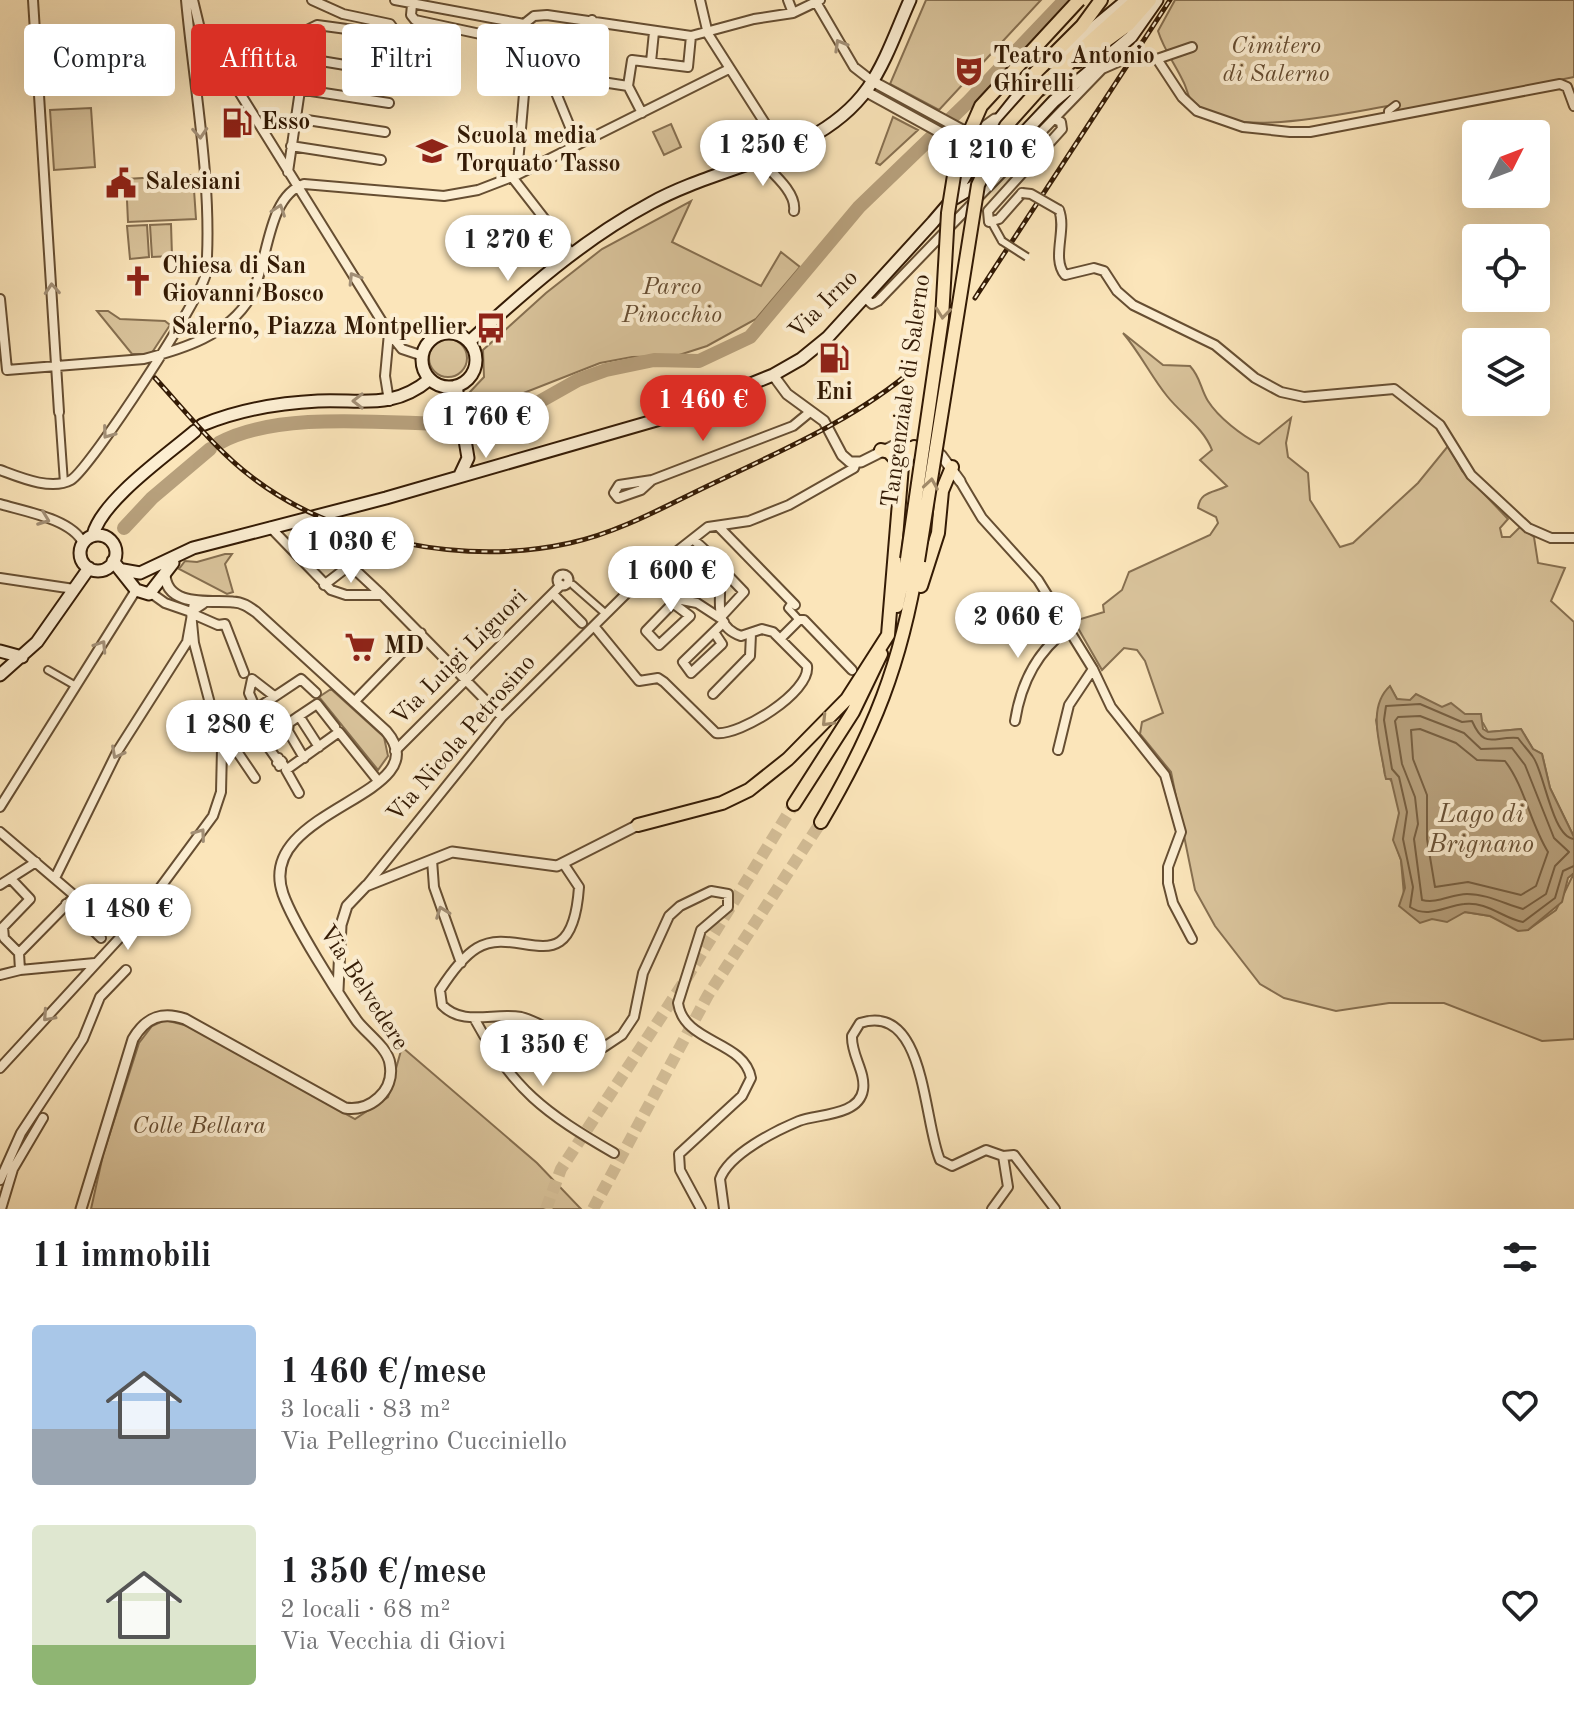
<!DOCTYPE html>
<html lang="it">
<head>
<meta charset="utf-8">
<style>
  :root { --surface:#fff; --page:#f6f6f6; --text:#202124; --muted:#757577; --accent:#d93025 }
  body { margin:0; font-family:"Old Standard TT",serif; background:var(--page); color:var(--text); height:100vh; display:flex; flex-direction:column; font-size:30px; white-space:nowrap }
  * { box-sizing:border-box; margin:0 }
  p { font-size:26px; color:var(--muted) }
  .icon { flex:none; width:44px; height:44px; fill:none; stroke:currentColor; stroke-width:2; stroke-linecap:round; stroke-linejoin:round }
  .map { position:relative; height:1209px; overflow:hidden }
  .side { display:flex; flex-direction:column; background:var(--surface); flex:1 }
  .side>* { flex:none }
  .banner { position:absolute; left:24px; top:24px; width:800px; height:72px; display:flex; gap:16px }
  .needle { width:52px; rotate:48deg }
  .tools { position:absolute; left:1462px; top:120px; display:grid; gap:16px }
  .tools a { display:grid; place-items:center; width:88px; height:88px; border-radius:8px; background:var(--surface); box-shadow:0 8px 32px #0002; font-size:40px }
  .price { position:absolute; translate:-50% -68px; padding:0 18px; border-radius:28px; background:#fff; color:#222; font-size:26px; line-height:52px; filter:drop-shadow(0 2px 4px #0008) }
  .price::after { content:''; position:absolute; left:50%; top:48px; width:24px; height:18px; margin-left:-12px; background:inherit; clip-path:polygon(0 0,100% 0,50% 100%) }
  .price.active { background:var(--accent); color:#fff }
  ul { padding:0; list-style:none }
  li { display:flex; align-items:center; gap:24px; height:200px; padding:0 32px }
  li span { display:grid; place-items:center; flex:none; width:224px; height:160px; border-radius:8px; color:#555 }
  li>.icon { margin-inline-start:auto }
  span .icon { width:96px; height:96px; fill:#fffc; stroke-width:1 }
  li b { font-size:34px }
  h2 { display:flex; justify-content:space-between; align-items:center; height:96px; padding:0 32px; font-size:34px }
  .tag { padding:0 28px; border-radius:8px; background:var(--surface); box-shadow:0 8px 32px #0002; font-size:28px; line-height:72px }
  .tag.active { background:var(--accent); color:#fff }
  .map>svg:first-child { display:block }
</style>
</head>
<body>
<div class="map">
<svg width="1574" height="1209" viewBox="0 0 1574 1209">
  <rect width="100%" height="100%" fill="#fbe5ba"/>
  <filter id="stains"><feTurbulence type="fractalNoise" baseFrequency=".0025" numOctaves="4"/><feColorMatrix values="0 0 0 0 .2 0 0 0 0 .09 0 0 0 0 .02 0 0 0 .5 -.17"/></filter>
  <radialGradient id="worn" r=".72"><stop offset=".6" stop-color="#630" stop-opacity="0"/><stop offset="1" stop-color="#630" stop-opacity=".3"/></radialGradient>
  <path fill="#d9c39b" stroke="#866f50" stroke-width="2" d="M926 0H1041L939 110 890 84Z
    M1175 0H1574V77L1391 114 1388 106C1345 113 1226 141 1193 104 1188 98 1187 88 1183 81 1175 64 1164 50 1158 31Z
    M91 108 95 167 54 170 50 110Z
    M893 117 918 130 880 165 876 163Z
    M671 124 681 147 664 155 653 132Z
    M193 175 196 219 128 222 126 179Z
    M691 201 672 242 761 286 781 252 800 267 756 319 707 346 676 356 632 357 600 363 488 407 485 398 471 402 468 394 484 377 483 350 546 293 602 249Z
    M171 224 172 256 152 257 150 225Z
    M147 225 149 257 130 259 127 226Z
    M97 311H108L120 319 165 321 170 325 151 354H132Z
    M1123 333 1163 365 1190 366C1201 378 1200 388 1208 401 1218 417 1242 436 1259 444L1291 418 1286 443 1288 457 1308 473 1310 500 1340 547 1353 543 1418 483 1448 446 1462 471 1508 519 1500 528 1502 537H1510L1520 527 1534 537 1538 563 1565 568 1551 601 1574 622V837L1550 788 1542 754 1533 749 1521 729 1488 732 1483 723 1458 712 1397 699 1390 687 1376 720 1385 775C1403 787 1402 822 1394 840L1401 860 1404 895 1424 920 1465 912 1490 916 1528 930 1556 910 1574 873V1039L1542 1041 1444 1003H1389L1336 1011 1284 998 1260 984 1215 926 1195 890 1171 772 1140 734 1142 722 1163 713 1145 661 1137 650 1124 648 1102 670 1074 621 1104 612 1103 605 1122 590 1129 572 1210 535 1218 523 1216 517 1198 508C1200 491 1214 493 1227 486L1200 460 1212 450C1203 427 1182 415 1167 396 1151 376 1140 353 1123 333Z
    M429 358a19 19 0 1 1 38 0a19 19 0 1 1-38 0Z
    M225 554H232L225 564 233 592 227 594 179 569 185 561 197 562Z
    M331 689 384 737 388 756 378 770 319 697Z
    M165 1020 188 1026 355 1119 388 1097 402 1047 537 1163 581 1209H91L103 1155 139 1043 152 1026Z"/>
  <path fill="#b7a07c" stroke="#836b4c" stroke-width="2" d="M1390 686 1397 699 1410 700 1416 694 1442 707 1451 703 1465 714H1481L1483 729 1488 732 1521 729 1533 749 1542 754 1550 788 1574 837V873L1568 878 1562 902 1528 930 1518 931 1490 916 1465 912 1447 922 1432 919 1420 923 1399 906 1405 888 1401 860 1393 840 1399 813 1391 779H1386L1385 775C1381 746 1366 708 1390 686Z"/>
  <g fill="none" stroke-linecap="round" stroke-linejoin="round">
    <path stroke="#765e40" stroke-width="2" d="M1420 716 1464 733 1481 749 1512 748 1525 765 1554 838 1569 852 1555 866 1546 894 1523 909C1505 904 1487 894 1467 894 1451 894 1438 904 1422 900L1414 839 1418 824 1415 797 1402 764 1395 721 1398 717Z
      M1420 729 1456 743 1477 760 1505 761C1525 787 1530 823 1548 852L1536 886 1521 895 1468 882 1435 887 1427 839V795L1413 759 1411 730Z
      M1574 839C1552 837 1544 771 1533 757 1529 751 1523 745 1518 738 1492 736 1485 750 1472 721L1462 722 1420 704 1386 706 1384 720 1392 769 1399 777 1407 812 1403 839 1413 887 1410 907C1428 919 1445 906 1464 904 1487 901 1504 919 1523 922L1555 898 1563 871 1574 866"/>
    <path stroke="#b7a07c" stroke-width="14" d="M475 425 523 411 578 380 606 370 654 360 699 361 750 337 859 207 968 102 1065 0
      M219 443C277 411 383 423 448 424
      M124 528 152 498 210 449"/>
    <path stroke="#d3bd96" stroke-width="12" stroke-dasharray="12 6" stroke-linecap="butt" d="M546 1209 561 1169 684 982 794 804
      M593 1209 708 995 821 822"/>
    <g stroke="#664e32" stroke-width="10">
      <path id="pedestrian" d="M216 55 256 53 307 34
        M1388 117V111L1396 105
        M992 223 1002 241
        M59 412 64 483
        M573 585 606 614
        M792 602 788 608 799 620
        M48 670 76 686
        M279 757 276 763 282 760 278 765 283 761 279 767 284 764 288 769"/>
    </g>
    <g stroke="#664e32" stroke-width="12">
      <path id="minor" d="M33 0 59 412
        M193 0 200 29 389 333 385 376 389 401
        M395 0 524 24
        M700 0 708 34 768 128
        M788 0 793 13
        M816 2 854 67 872 81
        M412 5 411 15 415 20 536 46
        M524 24 534 16 547 15 691 36 754 19 793 13 820 0
        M524 24 531 32 577 144
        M303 58 393 73
        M1157 59 1192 47
        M651 62 654 32
        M196 74 207 62 222 66
        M583 79 592 20
        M549 82 583 79 628 86 642 113
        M628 86 632 60 688 67 691 36
        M298 89 389 103
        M294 118 385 132
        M291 146 381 160
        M759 159C771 172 797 192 794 211
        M288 172 309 29 317 25 384 34 393 28 390 24 343 14 312 0
        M517 175 525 82 533 73 549 81
        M512 177 571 253
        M1022 193 999 219 989 222 988 211 1062 129 1061 122 1054 119
        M1059 210C1067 230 1051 258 1065 275L1094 268 1104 271 1117 291 1133 305 1215 345 1255 378 1281 392 1304 397 1394 389 1440 425 1471 475 1528 528 1551 538H1574
        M864 297 872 304 878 301 1102 69 1127 58 1157 59 1182 97 1197 111 1243 127 1290 132H1310L1560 84 1567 87 1574 106
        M0 299 7 370 144 359C183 349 228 335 250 298 269 264 266 197 304 184L444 196 478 190 517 175 729 69
        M389 333 402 349 423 356
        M0 470C19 477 51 491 71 480 90 469 204 294 206 273 213 186 194 87 186 0
        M652 480 619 485 614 493 618 498 641 490 652 480 793 426 810 412
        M960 481 982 518 1038 580 1093 669 1111 707 1165 775 1181 832 1168 867V883L1173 903 1192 939
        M0 504C23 511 72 519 83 543
        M270 527 331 590 346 595H382L502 717
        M719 527 795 605
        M650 573 677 599 697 603 720 618 744 592 718 565
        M557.5 580a5.5 5.5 0 1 1 11 0a5.5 5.5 0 1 1-11 0Z
        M0 578 74 589
        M324 585 350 565 382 595
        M151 593 165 603 191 612 203 604
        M553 594 582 623
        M674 604 690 616 659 645 646 631 677 599
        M193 614 218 625 225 624 244 673
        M594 626 639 681 658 678 664 682 716 733C740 736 811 692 807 666L773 632 762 629 741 636C704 623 730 587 715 562 711 554 700 546 693 539
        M714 632 722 644 691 673 683 662 724 622
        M781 638 799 620H804L852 670
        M713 694 750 656 751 634
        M354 702 421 633
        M256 709 249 693 252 679 274 696
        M246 715 276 758
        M299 716 317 704 335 727
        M1015 721C1021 683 1037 651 1068 629
        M220 733 301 679 316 693
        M221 739 232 744 255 778
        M1058 750 1069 705 1093 669
        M395 751 561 585
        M304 758 288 731 289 723 299 716 319 747
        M299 793 286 770 339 732 379 782
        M0 807 136 590
        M0 832 75 896 137 919
        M432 860 434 887 461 963
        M563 863 579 887C572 988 519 923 477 948 462 957 449 976 440 990L442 1005C463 1027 494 1012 521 1017 550 1024 572 1051 604 1047L622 1035 634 1017 643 973 669 916 680 906 711 891 728 894V907L701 930 678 1003C684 1044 744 1040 751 1078L742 1096 679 1154 680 1170 701 1209
        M55 878 117 752 187 642 194 603
        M12 880 30 899 3 927 4 938 19 953
        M0 885 36 862
        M366 886 502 717 638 582 708 527 749 521 789 505 854 468 856 462
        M66 904 101 938
        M20 970 19 953 75 896
        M0 975 20 970 95 963
        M474 1018C513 1090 545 1113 614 1153
        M0 1068 137 919 213 816 221 792 222 749 194 643 191 612
        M1003 1156 1014 1155 1055 1209
        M0 1180 21 1133 83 1039 100 997 126 970
        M1 1209 13 1169 43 1118
        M724 1209 720 1179C729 1154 775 1131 799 1121 817 1114 859 1116 863 1090 866 1072 851 1055 852 1036L860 1023C926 1002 923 1121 940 1160L952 1166 986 1150 1003 1156 1008 1187 992 1209"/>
    </g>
    <g stroke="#664e32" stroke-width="13">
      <path id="tertiary" d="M872 81 966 132H977L995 119
        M865 91 985 157H997
        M773 375 787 394 824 421 842 455 850 462H861L893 446 914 447 941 455 960 481
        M338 990 341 925 347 906 366 886 452 852 557 866 638 825
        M81 1209 133 1039C146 1017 162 1011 185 1019L345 1108C370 1112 395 1091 390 1064 388 1048 367 1034 357 1021 337 992 294 925 283 894 253 808 442 796 386 731L256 612C249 607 242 602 233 602 212 600 165 608 165 573"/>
    </g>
    <g stroke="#341b05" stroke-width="15">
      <path id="secondary" d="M1051 63 1127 0
        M955 198 973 187 1054 101 1131 37 1157 0
        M422 360a27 27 0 1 1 54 0a27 27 0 1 1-54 0Z
        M469 342C526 290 582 240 651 203 721 164 819 157 868 88 886 62 897 29 910 0
        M456 386 468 458 460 475
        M202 425C238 410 279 403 318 401 362 399 393 410 430 379
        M93 535C102 500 167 455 195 431
        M80 553a18 18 0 1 1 36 0a18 18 0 1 1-36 0Z
        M113 561 136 590 149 594 173 563
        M123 570 140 573 193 548 386 498 674 415 773 375 801 359 828 337 933 222 951 201 991 130 1034 76
        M0 651 22 657
        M0 675 37 642 89 568"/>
    </g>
    <g stroke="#341b05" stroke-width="16">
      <path id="trunk" d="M1078 61 1128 25 1150 0
        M1028 80 1082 26 1101 0
        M881 450 889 452 902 466
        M921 586 938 533 942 491 952 467
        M897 606 907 559
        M794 804 853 712 881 654
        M821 822C874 732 901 664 918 561
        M638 825 722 803 749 790 788 759 847 699 888 635 902 466 914 447"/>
    </g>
    <g stroke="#341b05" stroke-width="18">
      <path id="motorway" d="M1040 88 1138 0"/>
    </g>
    <use href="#pedestrian" stroke="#fceed2" stroke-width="6"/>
    <use href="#minor" stroke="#fceed2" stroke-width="8"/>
    <use href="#tertiary" stroke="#fceed2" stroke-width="9"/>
    <use href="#secondary" stroke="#fceed2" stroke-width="11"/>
    <use href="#trunk" stroke="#fbe5ba" stroke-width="12"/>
    <use href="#motorway" stroke="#fbe5ba" stroke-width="14"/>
    <g stroke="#341b05" stroke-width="5">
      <path id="rail" d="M975 298 1170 0
        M155 378C186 412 216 450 253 478 337 542 467 566 570 543 621 532 669 504 716 482 785 449 857 418 915 368"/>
    </g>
    <use href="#rail" stroke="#fceed2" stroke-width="2" stroke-dasharray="6" stroke-linecap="butt"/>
    <g stroke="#664e32" stroke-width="10" stroke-linecap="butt">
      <path id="pedestrian-bridge" d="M1002 241 1027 257"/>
    </g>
    <g stroke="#664e32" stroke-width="12" stroke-linecap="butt">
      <path id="minor-bridge" d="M1022 193 1031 194 1059 210"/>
    </g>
    <g stroke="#341b05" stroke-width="16" stroke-linecap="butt">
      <path id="trunk-bridge" d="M907 559 942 318 948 213 956 163 981 106 1079 0
        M918 561 978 185 1006 126 1040 88"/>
    </g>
    <use href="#pedestrian-bridge" stroke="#fceed2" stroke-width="6"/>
    <use href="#minor-bridge" stroke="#fceed2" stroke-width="8"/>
    <use href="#trunk-bridge" stroke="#fbe5ba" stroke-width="12"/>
  </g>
  <defs><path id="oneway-chevron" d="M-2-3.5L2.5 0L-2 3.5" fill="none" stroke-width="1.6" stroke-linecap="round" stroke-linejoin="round" transform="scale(2)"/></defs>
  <g stroke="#a28f76">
    <use href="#oneway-chevron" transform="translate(840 45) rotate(-120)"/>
    <use href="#oneway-chevron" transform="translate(200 133) rotate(86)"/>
    <use href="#oneway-chevron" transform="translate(279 210) rotate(-71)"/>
    <use href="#oneway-chevron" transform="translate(354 278) rotate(-122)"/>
    <use href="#oneway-chevron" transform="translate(52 289) rotate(-94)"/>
    <use href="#oneway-chevron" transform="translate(358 401) rotate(180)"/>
    <use href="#oneway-chevron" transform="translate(108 433) rotate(126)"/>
    <use href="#oneway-chevron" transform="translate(44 519) rotate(21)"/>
    <use href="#oneway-chevron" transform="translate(101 646) rotate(-57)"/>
    <use href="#oneway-chevron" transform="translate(117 753) rotate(118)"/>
    <use href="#oneway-chevron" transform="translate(200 834) rotate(-54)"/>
    <use href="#oneway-chevron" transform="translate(442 912) rotate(-110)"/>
    <use href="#oneway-chevron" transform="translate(48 1016) rotate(132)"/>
  </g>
  <g stroke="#a18a69">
    <use href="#oneway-chevron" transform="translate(943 313) rotate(96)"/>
    <use href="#oneway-chevron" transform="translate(931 484) rotate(-81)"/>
    <use href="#oneway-chevron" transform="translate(827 721) rotate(134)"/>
  </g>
  <defs>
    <g id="theatre-bare" transform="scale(2.4)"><path d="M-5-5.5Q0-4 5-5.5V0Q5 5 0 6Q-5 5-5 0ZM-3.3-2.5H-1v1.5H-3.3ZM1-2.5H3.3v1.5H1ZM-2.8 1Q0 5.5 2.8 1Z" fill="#8f2418" stroke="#fceed2" stroke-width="2.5" paint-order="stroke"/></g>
    <g id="fuel-bare" transform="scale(2.4)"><path d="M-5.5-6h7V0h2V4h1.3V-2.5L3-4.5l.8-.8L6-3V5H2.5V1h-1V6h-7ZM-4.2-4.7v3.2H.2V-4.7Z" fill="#8f2418" stroke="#fceed2" stroke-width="2.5" paint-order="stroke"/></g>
    <g id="school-bare" transform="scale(2.4)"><path d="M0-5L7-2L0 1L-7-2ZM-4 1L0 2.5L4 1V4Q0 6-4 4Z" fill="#8f2418" stroke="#fceed2" stroke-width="2.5" paint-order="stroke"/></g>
    <g id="civic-bare" transform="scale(2.4)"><path d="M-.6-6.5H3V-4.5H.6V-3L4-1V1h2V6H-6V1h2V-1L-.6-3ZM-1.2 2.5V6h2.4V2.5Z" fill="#8f2418" stroke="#fceed2" stroke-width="2.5" paint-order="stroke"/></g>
    <g id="church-bare" transform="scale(2.4)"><path d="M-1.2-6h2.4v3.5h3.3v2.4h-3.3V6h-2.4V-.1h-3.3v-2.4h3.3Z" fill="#8f2418" stroke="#fceed2" stroke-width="2.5" paint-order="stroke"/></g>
    <g id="bus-bare" transform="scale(2.4)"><path d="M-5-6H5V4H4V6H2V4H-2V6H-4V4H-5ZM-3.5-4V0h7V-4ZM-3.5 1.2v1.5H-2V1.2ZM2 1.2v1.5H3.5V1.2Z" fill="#8f2418" stroke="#fceed2" stroke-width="2.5" paint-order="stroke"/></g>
    <g id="supermarket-bare" transform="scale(2.4)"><path d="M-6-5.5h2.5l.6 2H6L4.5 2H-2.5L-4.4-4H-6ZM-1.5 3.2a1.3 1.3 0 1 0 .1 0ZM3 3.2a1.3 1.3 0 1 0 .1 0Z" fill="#8f2418" stroke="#fceed2" stroke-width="2.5" paint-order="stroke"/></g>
  </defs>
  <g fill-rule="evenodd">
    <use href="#theatre-bare" x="969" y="71"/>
    <use href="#fuel-bare" x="237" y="123"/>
    <use href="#school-bare" x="432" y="151"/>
    <use href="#civic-bare" x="121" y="183"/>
    <use href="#church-bare" x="138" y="281"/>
    <use href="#bus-bare" x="491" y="328"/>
    <use href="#fuel-bare" x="834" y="358"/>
    <use href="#supermarket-bare" x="360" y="647"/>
  </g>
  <g text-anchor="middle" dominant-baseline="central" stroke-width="8" stroke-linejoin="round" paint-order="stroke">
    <g font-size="24" font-style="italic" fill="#664d32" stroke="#fceed2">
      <text x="1276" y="47">Cimitero<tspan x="1276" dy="28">di Salerno</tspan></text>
      <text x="672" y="288">Parco<tspan x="672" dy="28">Pinocchio</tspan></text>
      <text x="199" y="1127">Colle Bellara</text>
    </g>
    <g font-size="24" font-weight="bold" fill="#341b05" stroke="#fceed2" text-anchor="start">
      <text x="993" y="57">Teatro Antonio<tspan x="993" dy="28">Ghirelli</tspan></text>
      <text x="261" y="123">Esso</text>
      <text x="456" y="137">Scuola media<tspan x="456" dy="28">Torquato Tasso</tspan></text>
      <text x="145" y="183">Salesiani</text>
      <text x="162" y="267">Chiesa di San<tspan x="162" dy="28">Giovanni Bosco</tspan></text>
      <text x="467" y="328" text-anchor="end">Salerno, Piazza Montpellier</text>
      <text x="834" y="393" text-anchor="middle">Eni</text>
      <text x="384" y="647">MD</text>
    </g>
    <g font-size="24" fill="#341b05" stroke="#fceed2">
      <text transform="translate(824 305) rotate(-45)">Via Irno</text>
      <text transform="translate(907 391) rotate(-82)">Tangenziale di Salerno</text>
      <text transform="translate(460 658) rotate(-45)">Via Luigi Liguori</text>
      <text transform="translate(462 739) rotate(-49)">Via Nicola Petrosino</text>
      <text transform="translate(363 988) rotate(57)">Via Belvedere</text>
    </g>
    <g font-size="26" font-style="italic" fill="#685035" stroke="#fceed2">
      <text x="1481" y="815">Lago di<tspan x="1481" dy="30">Brignano</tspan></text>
    </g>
  </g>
  <rect width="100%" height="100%" filter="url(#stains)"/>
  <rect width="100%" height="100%" fill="url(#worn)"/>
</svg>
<div class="tools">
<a><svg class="needle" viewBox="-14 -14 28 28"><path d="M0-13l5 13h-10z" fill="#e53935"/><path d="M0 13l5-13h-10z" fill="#757577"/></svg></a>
<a><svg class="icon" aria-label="locate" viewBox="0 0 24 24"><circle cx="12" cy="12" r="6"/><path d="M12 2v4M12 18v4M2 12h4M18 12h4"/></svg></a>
<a><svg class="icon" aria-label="layers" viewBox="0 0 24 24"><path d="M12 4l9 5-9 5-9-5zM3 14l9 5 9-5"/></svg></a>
</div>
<b class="price" style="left:763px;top:188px">1 250 €</b>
<b class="price" style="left:991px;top:193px">1 210 €</b>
<b class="price" style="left:508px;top:283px">1 270 €</b>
<b class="price active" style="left:703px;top:443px">1 460 €</b>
<b class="price" style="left:486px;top:460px">1 760 €</b>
<b class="price" style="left:351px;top:585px">1 030 €</b>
<b class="price" style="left:671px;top:614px">1 600 €</b>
<b class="price" style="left:1018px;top:660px">2 060 €</b>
<b class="price" style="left:229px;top:768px">1 280 €</b>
<b class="price" style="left:128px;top:952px">1 480 €</b>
<b class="price" style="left:543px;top:1088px">1 350 €</b>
<div class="banner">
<a class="tag">Compra</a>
<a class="tag active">Affitta</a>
<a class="tag">Filtri</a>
<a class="tag">Nuovo</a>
</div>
</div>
<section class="side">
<h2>11 immobili<svg class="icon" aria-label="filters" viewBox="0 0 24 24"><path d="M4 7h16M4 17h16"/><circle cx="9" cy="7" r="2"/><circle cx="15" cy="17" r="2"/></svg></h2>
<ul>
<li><span style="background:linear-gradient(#a9c7e8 65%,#9aa5b1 0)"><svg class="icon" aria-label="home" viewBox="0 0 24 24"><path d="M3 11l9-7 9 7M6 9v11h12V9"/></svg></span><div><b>1 460 €/mese</b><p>3 locali · 83 m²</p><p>Via Pellegrino Cucciniello</p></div><svg class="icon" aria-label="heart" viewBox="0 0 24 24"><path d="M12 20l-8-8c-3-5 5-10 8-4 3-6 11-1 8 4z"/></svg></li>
<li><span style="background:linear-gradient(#dfe7d0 75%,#8fb573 0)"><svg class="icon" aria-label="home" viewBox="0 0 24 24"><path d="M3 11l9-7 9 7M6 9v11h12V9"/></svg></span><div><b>1 350 €/mese</b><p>2 locali · 68 m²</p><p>Via Vecchia di Giovi</p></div><svg class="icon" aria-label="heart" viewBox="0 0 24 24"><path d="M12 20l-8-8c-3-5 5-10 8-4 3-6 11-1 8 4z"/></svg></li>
</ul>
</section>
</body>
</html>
